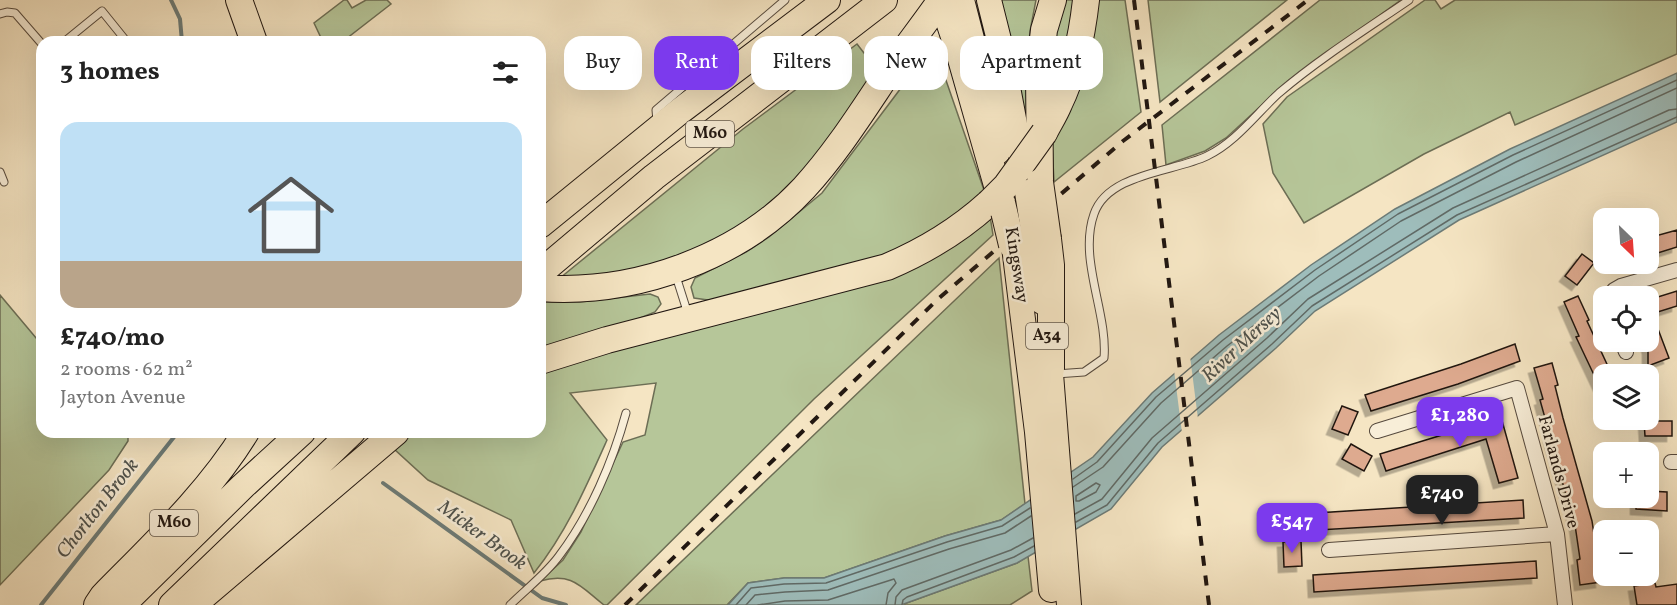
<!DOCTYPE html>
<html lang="en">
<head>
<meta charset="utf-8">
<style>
  :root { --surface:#fff; --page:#f2f2f2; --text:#222; --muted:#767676; --line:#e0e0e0; --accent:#7c3aed }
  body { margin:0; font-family:Vollkorn,serif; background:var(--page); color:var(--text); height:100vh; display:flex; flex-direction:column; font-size:22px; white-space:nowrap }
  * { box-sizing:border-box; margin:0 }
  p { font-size:20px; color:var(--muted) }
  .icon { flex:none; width:33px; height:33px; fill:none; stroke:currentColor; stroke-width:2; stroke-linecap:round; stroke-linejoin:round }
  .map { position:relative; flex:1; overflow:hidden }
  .panel { position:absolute; left:36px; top:36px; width:510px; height:402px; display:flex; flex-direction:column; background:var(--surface); border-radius:18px; box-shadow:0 6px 24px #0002 }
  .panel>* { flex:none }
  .hud { position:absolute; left:564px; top:36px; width:570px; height:54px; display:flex; gap:12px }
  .needle { width:39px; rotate:155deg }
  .tools { position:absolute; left:1593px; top:208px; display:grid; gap:12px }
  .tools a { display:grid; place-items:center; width:66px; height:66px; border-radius:12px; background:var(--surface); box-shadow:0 6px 24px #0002; font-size:30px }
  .price { position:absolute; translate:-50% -51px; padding:0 14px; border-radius:12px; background:var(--accent); color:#fff; font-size:20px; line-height:39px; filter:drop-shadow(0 2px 3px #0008) }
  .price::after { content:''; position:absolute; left:50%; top:36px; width:18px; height:14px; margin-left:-9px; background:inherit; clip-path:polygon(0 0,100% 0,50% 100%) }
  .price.on { background:#222; color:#fff }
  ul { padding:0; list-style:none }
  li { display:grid; align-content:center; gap:12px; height:318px; padding:0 24px }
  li+li { border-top:2px solid var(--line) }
  li span { display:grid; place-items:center; height:186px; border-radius:18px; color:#555 }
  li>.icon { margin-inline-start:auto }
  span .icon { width:108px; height:108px; fill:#fffc; stroke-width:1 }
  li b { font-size:26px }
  h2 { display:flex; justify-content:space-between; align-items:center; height:72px; padding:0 24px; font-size:26px }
  .pill { padding:0 21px; border-radius:18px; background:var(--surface); box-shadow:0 6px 24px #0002; font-size:21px; line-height:54px }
  .pill.on { background:var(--accent); color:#fff }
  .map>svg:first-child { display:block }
</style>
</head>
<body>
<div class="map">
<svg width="1677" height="605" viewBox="0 0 1677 605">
  <defs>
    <filter id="shadow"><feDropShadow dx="-5.5" dy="5.5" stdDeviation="0" flood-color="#0004"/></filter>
  </defs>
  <rect width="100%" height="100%" fill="#f5e5c3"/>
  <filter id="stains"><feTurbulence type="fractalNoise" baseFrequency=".00333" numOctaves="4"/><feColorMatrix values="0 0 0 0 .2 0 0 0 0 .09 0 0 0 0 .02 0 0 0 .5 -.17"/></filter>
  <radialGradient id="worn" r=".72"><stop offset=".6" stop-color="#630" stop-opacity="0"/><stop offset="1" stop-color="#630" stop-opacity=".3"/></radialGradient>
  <path fill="#b6c699" stroke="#6c6e55" stroke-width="1.5" d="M344 0H347L352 8 366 0H387L391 4 342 42H323L314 23Z
    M998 0H1036L1030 31 1028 58 1032 128 1020 98Z
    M1063 0H1074L1065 57 1051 96 1052 52Z
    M1095 0H1125L1141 112 1054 182 1052 143Z
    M1148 0H1287L1160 102Z
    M1320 0H1401L1288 81 1226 138 1205 151 1166 165 1162 125Z
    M1425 0H1435L1441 9 1455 0H1677V54L1515 125 1510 112 1424 154 1304 223 1273 173 1263 124 1287 97Z
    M931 37 985 193 919 241 870 261 715 301 694 298 691 287 695 278 746 252 769 237 822 193 910 76Z
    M857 44 878 71 838 129 784 194 723 239 641 272 560 278 743 129Z
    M990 216 993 235 814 399 607 605H604C580 586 572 572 540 581L563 560 581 532 623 442 645 435 656 383 570 393 607 440C586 487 566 533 534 573L511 520 428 480 393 448 415 432H540V370L672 333Z
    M999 258 1025 504 1001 520 945 536 824 578H784L748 583 727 605H636Z
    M650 294 658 297 661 304 655 312 623 325 540 350V302H580Z
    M0 295 42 345V432H128V441L109 470 0 585Z
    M1028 556 1032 591 1010 605H901L1017 563Z"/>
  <path fill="#9ebdbb" stroke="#6c7b77" stroke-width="1.5" d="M1677 73V122L1459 220 1315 311 1276 348 1162 447 1111 509 1017 563 901 605H728L748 583 784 578H824L945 536 1001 520 1093 457 1152 393 1219 335 1311 265 1395 209 1510 149Z"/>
  <path fill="#f5e5c3" d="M1190 356 1198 419 1182 433 1174 370Z"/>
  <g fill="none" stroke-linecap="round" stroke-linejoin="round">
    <path stroke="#606a66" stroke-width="1.5" d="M1073 479 1097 462 1156 397 1223 340 1315 270 1398 214 1513 155 1677 80
      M1096 483 1100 485 1096 492 1079 501H1076V496Z
      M1073 487 1103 467 1161 403 1227 346 1319 276 1401 221 1516 162 1677 88
      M1075 514 1102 499 1152 438 1267 338 1308 299 1453 208 1669 110 1677 109
      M1076 522 1107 505 1158 443 1272 344 1312 306 1457 215 1677 117
      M736 605 751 588 784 584 826 583 947 542 1002 526 1030 508
      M746 605 755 595 785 592 828 590 949 549 1005 533 1031 516
      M758 605 785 601 828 600 894 579 896 583 888 593 886 605
      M895 605 896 597 902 590 1011 550 1033 538
      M902 605 903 600 907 597 1014 557 1034 546"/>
    <path stroke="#6c7b77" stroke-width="4" d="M171 0 180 19 182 42
      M383 483 542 598 566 605
      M41 605 178 432"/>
  </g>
  <path fill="#deaa8f" stroke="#211711" stroke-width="1.5" filter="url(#shadow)" d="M1677 230V247L1648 256V238Z
    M1582 254 1594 263 1577 285 1565 276Z
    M1677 291V306L1648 315V300Z
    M1578 296 1589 320 1587 321 1612 375H1604V396L1576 337 1579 336 1564 302Z
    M1658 329 1669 358 1648 366V349L1646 342H1648V333Z
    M1515 344 1520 361 1458 384 1371 411 1365 395 1461 364Z
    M1552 363 1558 385 1555 386 1563 418 1592 521 1601 582 1580 585 1577 560 1580 559 1575 525 1549 437 1550 436 1540 400 1543 399 1534 368Z
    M1342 406 1358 412 1348 435 1332 429Z
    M1501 417 1518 478 1499 483 1486 439 1386 471 1380 454Z
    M1644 421H1672V436H1645Z
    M1351 444 1372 456 1364 471 1342 459Z
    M1648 491 1667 492V511L1636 509V498H1648Z
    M1523 500 1524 518 1301 531 1300 514Z
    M1301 541 1302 566 1284 567 1283 542Z
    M1536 561 1537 578 1314 592 1313 575Z
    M1655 583 1656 587 1677 584V605H1637L1634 586Z"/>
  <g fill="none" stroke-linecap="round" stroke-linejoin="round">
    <g stroke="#564a3e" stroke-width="9">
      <path id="service" d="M0 14 7 12 15 13 42 44
        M64 42 102 11 127 42
        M657 121 656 110 785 0
        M0 172 4 182
        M675 273 688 314
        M1056 374 1084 372 1104 358C1108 313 1078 259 1094 214 1108 173 1174 172 1207 156 1236 142 1256 114 1279 93 1319 59 1365 30 1409 0
        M510 605C526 589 546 574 559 556 590 515 613 461 626 413"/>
    </g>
    <g stroke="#564a3e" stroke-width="16">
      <path id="minor" d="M1609 297 1614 290 1621 286 1677 270
        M1622 342 1626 352
        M1377 431 1517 388 1557 534 1565 605
        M1671 462H1677
        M1329 550 1557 534"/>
    </g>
    <g stroke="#211711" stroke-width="26">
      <path id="trunk" d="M962 0 987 97 998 152
        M989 0 999 40 1025 177
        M1035 242 1042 302
        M1014 247 1037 432 1051 590
        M1049 348 1069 605"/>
    </g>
    <g stroke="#211711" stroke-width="28">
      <path id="motorway" d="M239 0 254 42
        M942 0 959 52 1002 203
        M1044 133C1049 123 1055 114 1059 104 1075 71 1082 36 1086 0
        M1040 182 1039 72 1044 30 1053 0
        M540 225 680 111 827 0
        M1048 239 1051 265V369
        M540 273 654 177 884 0
        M540 288C635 295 739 258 804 188 837 152 863 110 890 70 907 46 925 23 941 0
        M540 361 607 340 887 267C925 251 958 231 989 203
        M97 605 103 596C153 545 208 494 246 432
        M122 605 243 486 302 432
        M172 605 352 432
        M193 605 396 432"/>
    </g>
    <use href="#service" stroke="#f8eed8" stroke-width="7"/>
    <use href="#minor" stroke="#f8eed8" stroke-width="14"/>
    <use href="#trunk" stroke="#f5e5c3" stroke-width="24"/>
    <use href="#motorway" stroke="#f5e5c3" stroke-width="26"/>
    <path stroke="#211711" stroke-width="4" stroke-dasharray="10 10" stroke-linecap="butt" d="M1134 0 1209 605
      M625 605 938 299 1123 141 1308 0"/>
    <g stroke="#211711" stroke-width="26" stroke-linecap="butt">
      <path id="trunk-bridge" d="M1027 192 1035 242"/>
    </g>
    <g stroke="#211711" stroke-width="28" stroke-linecap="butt">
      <path id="motorway-bridge" d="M1040 182 1048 239
        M989 203 1006 186 1044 133
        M1002 203 1012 245"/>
    </g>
    <use href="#trunk-bridge" stroke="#f5e5c3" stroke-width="24"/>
    <use href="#motorway-bridge" stroke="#f5e5c3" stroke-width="26"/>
  </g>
  <g text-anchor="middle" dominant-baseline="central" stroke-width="5" stroke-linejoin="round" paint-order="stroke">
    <g fill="#f8eed8" stroke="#62584d" stroke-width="1.5">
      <rect x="686" y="121" width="48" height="26" rx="4.5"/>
      <rect x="1026" y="323" width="42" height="26" rx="4.5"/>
      <rect x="150" y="510" width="48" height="26" rx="4.5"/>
    </g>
    <g font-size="16" font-weight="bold" fill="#211711">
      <text x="710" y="134">M60</text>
      <text x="1047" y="336">A34</text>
      <text x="174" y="523">M60</text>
    </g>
    <g font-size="18" fill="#211711" stroke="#f8eed8">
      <text transform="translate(1016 265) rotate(81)">Kingsway</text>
      <text transform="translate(1558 472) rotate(75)">Farlands Drive</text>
    </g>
    <g font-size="20" font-style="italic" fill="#4d514c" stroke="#f8eed8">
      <text transform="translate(1242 345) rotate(-43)">River Mersey</text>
      <text transform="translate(98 509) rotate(-52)">Chorlton Brook</text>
      <text transform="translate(482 536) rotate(36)">Micker Brook</text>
    </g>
  </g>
  <rect width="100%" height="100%" filter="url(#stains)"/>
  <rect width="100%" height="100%" fill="url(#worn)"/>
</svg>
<div class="tools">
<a><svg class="needle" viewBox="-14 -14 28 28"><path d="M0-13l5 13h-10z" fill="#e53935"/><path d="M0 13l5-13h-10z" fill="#767676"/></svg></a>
<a><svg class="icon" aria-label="locate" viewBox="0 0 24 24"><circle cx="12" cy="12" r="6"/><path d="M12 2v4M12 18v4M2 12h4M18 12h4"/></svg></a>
<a><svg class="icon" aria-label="layers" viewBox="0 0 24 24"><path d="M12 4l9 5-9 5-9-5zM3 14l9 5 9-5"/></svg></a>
<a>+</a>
<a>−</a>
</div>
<b class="price" style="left:1460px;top:448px">£1,280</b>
<b class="price on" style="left:1442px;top:526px">£740</b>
<b class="price" style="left:1292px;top:554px">£547</b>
<div class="hud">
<a class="pill">Buy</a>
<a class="pill on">Rent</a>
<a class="pill">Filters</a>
<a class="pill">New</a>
<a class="pill">Apartment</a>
</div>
<section class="panel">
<h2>3 homes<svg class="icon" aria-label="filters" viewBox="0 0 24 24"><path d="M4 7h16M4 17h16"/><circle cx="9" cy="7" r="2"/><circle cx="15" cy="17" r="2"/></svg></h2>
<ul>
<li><span style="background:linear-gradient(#bfe0f5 75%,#b9a48a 0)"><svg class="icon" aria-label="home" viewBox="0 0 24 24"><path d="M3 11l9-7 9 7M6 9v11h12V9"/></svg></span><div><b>£740/mo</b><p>2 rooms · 62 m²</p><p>Jayton Avenue</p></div></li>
</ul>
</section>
</div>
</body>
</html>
